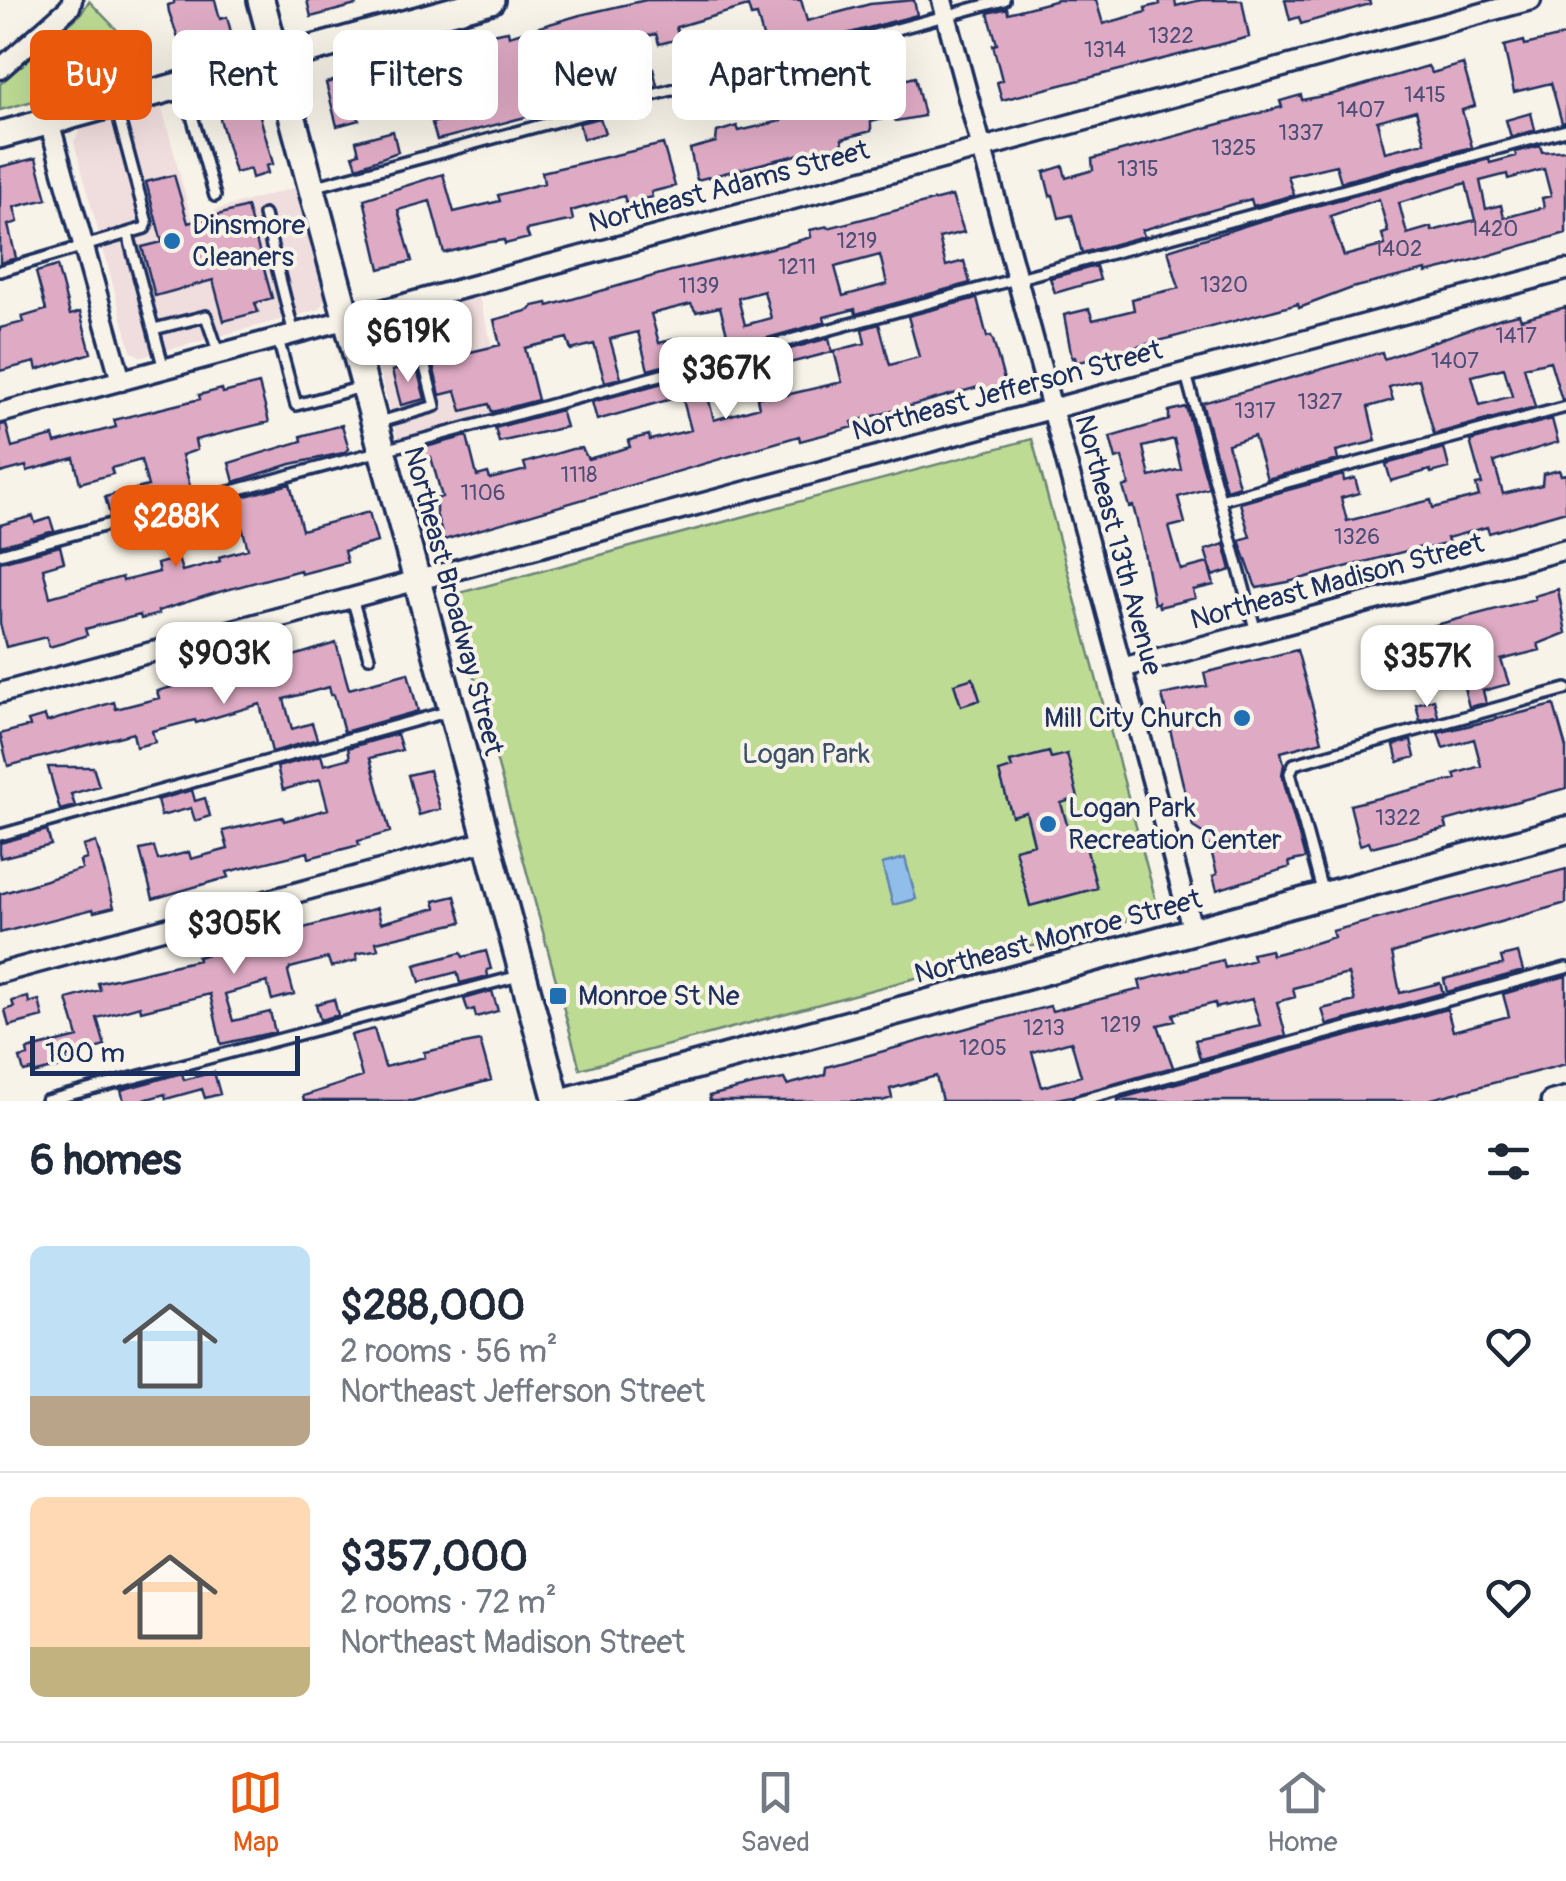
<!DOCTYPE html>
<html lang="en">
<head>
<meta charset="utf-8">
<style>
  :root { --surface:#fff; --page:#f6f6f7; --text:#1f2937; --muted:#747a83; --line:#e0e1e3; --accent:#ea580c }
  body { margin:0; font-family:Pangolin,sans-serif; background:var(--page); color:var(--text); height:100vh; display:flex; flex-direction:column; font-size:38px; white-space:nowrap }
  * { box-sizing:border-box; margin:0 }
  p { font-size:32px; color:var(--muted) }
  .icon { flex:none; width:55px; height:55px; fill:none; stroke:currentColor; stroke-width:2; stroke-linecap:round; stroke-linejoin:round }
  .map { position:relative; height:1101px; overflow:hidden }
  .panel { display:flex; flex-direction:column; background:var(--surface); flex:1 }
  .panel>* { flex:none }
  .guide { position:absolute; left:30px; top:30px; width:1000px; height:90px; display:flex; gap:20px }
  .scale { position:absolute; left:30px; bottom:25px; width:270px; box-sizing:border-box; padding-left:10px; border:5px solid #1b2f5e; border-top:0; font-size:28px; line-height:35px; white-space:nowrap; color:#1b2f5e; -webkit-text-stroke:8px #f7f3e8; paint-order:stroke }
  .price { position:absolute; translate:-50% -85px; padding:0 22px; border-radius:20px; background:#fff; color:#222; font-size:32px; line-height:65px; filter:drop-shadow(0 2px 5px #0008) }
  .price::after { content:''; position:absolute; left:50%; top:60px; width:30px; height:22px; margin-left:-15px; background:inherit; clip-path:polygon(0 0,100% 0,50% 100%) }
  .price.selected { background:var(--accent); color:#fff }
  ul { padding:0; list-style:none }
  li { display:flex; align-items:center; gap:30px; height:250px; padding:0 30px }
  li+li { border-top:2px solid var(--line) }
  li span { display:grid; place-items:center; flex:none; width:280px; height:200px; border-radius:15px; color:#555 }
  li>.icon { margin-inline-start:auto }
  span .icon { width:120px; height:120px; fill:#fffc; stroke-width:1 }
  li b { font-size:42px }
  h2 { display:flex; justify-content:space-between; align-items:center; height:120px; padding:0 30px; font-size:42px }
  .tag { padding:0 35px; border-radius:15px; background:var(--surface); box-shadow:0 10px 40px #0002; font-size:35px; line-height:90px }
  .tag.selected { background:var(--accent); color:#fff }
  .tabs { display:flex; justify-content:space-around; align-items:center; height:140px; border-top:2px solid var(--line); background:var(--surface); font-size:28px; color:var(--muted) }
  .tabs a { display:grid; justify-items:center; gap:5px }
  .tabs .selected { color:var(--accent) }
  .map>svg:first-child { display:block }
</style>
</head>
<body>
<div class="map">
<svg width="1566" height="1101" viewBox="0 0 1566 1101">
  <rect width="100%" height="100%" fill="#f7f3e8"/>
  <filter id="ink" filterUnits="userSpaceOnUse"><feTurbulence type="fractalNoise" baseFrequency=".01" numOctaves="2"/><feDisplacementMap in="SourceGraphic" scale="20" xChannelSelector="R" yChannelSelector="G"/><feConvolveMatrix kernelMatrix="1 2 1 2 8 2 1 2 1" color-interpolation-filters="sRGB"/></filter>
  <g filter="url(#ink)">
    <path fill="#f0dddd" d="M161 104 191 217 297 187 326 296 320 309 142 357 131 351 74 142 82 126Z
      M478 294 510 413 399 443 370 337 377 321Z"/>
    <path fill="#bddb93" stroke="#6c8578" stroke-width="2.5" d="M89 1 146 60 151 69 0 110V84L81 14Z
      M1032 439 1159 912 580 1069 452 595Z"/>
    <path fill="#90bde9" stroke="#6184b1" stroke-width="2.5" d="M905 858 916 899 893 905 882 864Z"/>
    <path fill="#dfabc4" stroke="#1b2f5e" stroke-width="2.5" fill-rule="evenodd" d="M174 0H215L220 19 227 17 231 32 180 44 169 12 168 5 174 3Z
      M307 0H356V5L311 17Z
      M646 0H801L807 21 870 4 914 0 917 15 768 55 757 15 751 16 748 6 676 27 679 39 659 44 656 34 608 45 610 54 581 61 584 73 572 76 581 106 565 110 564 107 437 140 432 123 470 112 462 82 400 105 399 100 357 111 359 120 337 126 326 83 359 74 358 68 475 37 508 31 509 36 580 15Z
      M1058 0H1096L1103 24 1146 12 1145 8 1160 4 1159 0H1175L1176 6 1201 0H1242L1249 37 1002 100 997 82 1002 80 993 45 997 44 988 13 1007 8 1008 13Z
      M1285 0H1369L1370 4 1301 24 1299 17 1290 20Z
      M1566 35V122L1562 123 1551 83 1514 92 1504 46 1524 41 1525 45Z
      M881 42 892 83 915 77 924 116 896 121 891 117 871 122V131L842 139 844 152 824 158 820 149 697 180 690 149 716 142 717 132 737 126 739 131 781 121 778 114 785 112 774 71ZM834 77 842 106 801 117 794 89Z
      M737 49 740 63 706 72 702 56Z
      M1463 64 1475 106 1462 110 1472 147 1341 182 1336 165 1288 176 1294 195 1253 206 1251 199 1142 230 1144 236 1082 253 1072 215 1059 218 1053 195 1050 196 1044 172 1063 166 1066 178 1093 170 1092 159 1282 107 1280 101 1301 95 1302 100 1333 94 1428 66 1432 73ZM1416 110 1425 142 1385 152 1377 121Z
      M653 68 657 85 639 90 635 73Z
      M742 79 745 90 713 99 710 88Z
      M239 102 241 109 257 105 273 164 266 166 268 173 252 178 250 169 235 173 219 115 226 113 225 106Z
      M1531 113 1535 130 1511 137 1506 120Z
      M600 118 605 133 583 139 579 123Z
      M393 131 398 152 357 167 353 155 359 153 356 141Z
      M663 144 675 186 651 192 652 197 626 203 624 196 571 211 573 220 526 230 529 238 505 244 504 240 485 243 444 253 430 201 398 210 412 261 380 269 364 199 443 174 454 212 500 201 498 195 544 183 542 172Z
      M1540 146 1542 152 1566 150V233L1446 268 1426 273V270L1352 288 1299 308 1298 304 1076 363 1075 357 1072 358 1064 315 1089 309 1093 320 1134 310 1132 299 1179 288 1168 250 1257 222 1489 159 1490 163 1516 156 1515 152ZM1544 169 1551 196 1542 198 1544 207 1504 218 1501 205 1486 209 1480 181 1507 174 1508 179ZM1466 183 1475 220 1432 231 1431 227 1407 234 1399 203ZM1379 199 1388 232 1382 234 1385 245 1344 256 1330 216Z
      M36 158 47 199 14 207 18 222 8 225 16 258 0 263V167Z
      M174 175 188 223 247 207 272 298 255 303 258 312 224 321 213 280 155 296 142 247 162 242 146 182Z
      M952 196 964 232 939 238 946 266 964 261 970 283 856 314 855 309 824 317 825 322 713 353 709 338 727 334 720 307 696 312 691 304 651 314 659 343 679 338 685 360 648 370 638 332 610 339 621 378 605 382 594 344 571 350 567 338 525 348 538 400 492 412 489 404 462 411 456 391 440 395 432 361 500 345 494 320 530 310 533 306 547 303 548 306 671 271 780 246 811 237 810 230 828 226V228ZM880 255 887 284 843 296 835 267ZM764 291 771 318 745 325 738 298Z
      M57 266 70 315 80 312 91 353 37 370 35 362 0 371V328L24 322 22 317 46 310 36 272Z
      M1096 266 1100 280 1055 293 1050 278Z
      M977 298 987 337 991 336 993 340 1006 387 984 392 982 386 852 422 854 427 800 441 799 436 444 540 436 513V499L442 497 431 457 425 458 422 448 467 436 477 476 488 473 490 479 526 470 524 463 572 449 582 448 588 459 630 447 628 441 633 439 649 435 650 440 691 430 682 396 597 420 592 402 752 359 757 376 706 389 714 420 759 407 757 398 775 392 777 397 842 382 834 351 865 343 862 329 879 324 890 365 919 357 908 316Z
      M1566 307V399L1562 400 1550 361 1524 367 1535 407 1434 434 1419 379 1389 387 1393 400 1368 407 1376 441 1336 451 1338 460 1267 479 1254 436 1228 444 1239 486 1226 490 1202 403 1382 352 1384 359 1501 318 1519 314 1521 319ZM1504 368 1512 396 1480 405 1472 376Z
      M829 338 832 352 782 365 779 352Z
      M416 365 425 399 401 405 392 371Z
      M259 384 269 422 195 440 197 450 182 455 192 494 110 515 105 497 148 486 141 460 111 468 113 474 80 483 74 458 27 471 26 466 0 473V425L6 424 12 447 53 436 55 443 116 427 114 420 200 399 199 395 222 389 223 393Z
      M1186 407 1209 488 1178 497 1185 523 1169 527 1181 570 1208 563 1214 585 1193 590 1195 598 1159 607 1158 602 1154 604 1141 537 1133 506 1129 507 1123 487 1129 485 1122 457 1116 459 1110 437 1169 420V411ZM1174 439 1181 469 1150 477 1143 447Z
      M561 410 566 427 499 442 495 428Z
      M1552 419 1558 442 1494 462 1503 494 1542 485 1543 474 1559 470 1561 475 1566 474V511L1489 533 1487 527 1447 538 1449 543 1425 549V546L1288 582 1257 588 1255 585 1239 540 1250 537 1240 503 1343 475 1344 481 1355 478 1359 493 1341 498 1347 521 1431 500 1433 508 1479 496 1476 485 1482 484 1470 441Z
      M342 425 349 449 343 453 291 464 234 482 229 463 302 441 301 436Z
      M1444 448 1449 468 1431 473 1430 470 1391 481 1386 464Z
      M290 484 302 530 369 512 377 542 344 551 347 562 301 574 300 570 219 592 158 611 159 614 141 619 140 615 85 629 87 635 63 643 49 647 46 637 6 647 0 623V562L60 546 64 562 43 568 50 597 122 577 123 581 159 572 157 564 178 558 182 571 220 561 219 557 248 549 238 512 215 518 214 515 169 527 170 531 153 536 150 522Z
      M33 516 35 523 50 518 54 531 0 546V525Z
      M1224 544 1231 570 1213 576 1205 550Z
      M1558 589 1566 633 1538 644 1540 650 1501 660 1509 684 1483 691 1486 703 1469 707 1458 664 1407 676 1408 682 1386 688 1375 641 1535 599 1534 596Z
      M336 643 349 689 408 673 418 711 344 732 334 695H331L329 687 284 699 292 729 312 723 317 739 272 752 260 704 196 723 195 720 152 731 155 742 136 747 133 733 8 766 0 734 30 726 28 721 45 716 47 722 114 702 116 709 159 698 157 691 208 677 209 681 250 670 249 665 273 658 274 662Z
      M1297 650 1322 741 1281 752 1284 764 1282 775 1305 858 1289 862 1290 867 1217 890 1213 876 1217 874 1210 846H1207L1204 834 1193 827 1162 695 1207 686 1204 673Z
      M973 678 980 700 961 706 954 684Z
      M1434 699 1438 716 1420 721 1416 704Z
      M1554 705 1566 748V788L1445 821 1447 828 1371 847 1369 842 1360 845 1350 805 1456 779 1454 774 1481 766 1474 739 1443 748 1438 733Z
      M397 734 402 750 370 758 390 832 358 841 359 845 309 858 308 852 227 872 229 877 153 899 140 850 154 847 158 860 189 852 191 859 228 849 223 831 283 817 284 821 328 809 320 779 283 790 277 767 321 755 324 765 350 758 348 748Z
      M1411 740 1415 757 1398 762 1394 745Z
      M1049 752 1051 758 1067 754 1078 798 1061 803 1070 835 1082 832 1097 888 1030 906 1015 849 1034 844 1026 812 1012 816 999 772 1012 768 1010 762Z
      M48 767H93L99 786 71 794 75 806 60 810Z
      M429 770 440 809 419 815 408 775Z
      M192 790 195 801 205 798 210 816 195 821 191 808 161 816 157 800Z
      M47 830 51 845 0 858V843Z
      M96 842 114 907 94 912 93 909 0 933V894L82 869 80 861 87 859 83 846Z
      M1566 869V903L1392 953 1400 993 1440 983 1443 993 1327 1025 1322 1009 1355 1001 1348 974 1293 988 1295 997 1277 1002 1286 1036 1200 1059 1195 1040 1260 1025 1252 999 1216 1008 1215 1003 1173 1014 1175 1021 1158 1025 1173 1067 1072 1096 1046 1101H942L936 1076 890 1089 892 1098 882 1101H710L709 1096 753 1085 784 1079 787 1085 825 1075 826 1067 989 1022 1050 1006 1052 1011 1141 989 1139 981 1162 975 1223 960 1225 968 1254 960 1252 954 1270 950 1272 955 1302 947 1334 937 1332 931ZM1071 1041 1081 1076 1042 1087 1032 1052Z
      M455 896 462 922 376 942 378 949 356 954 357 960 331 967 328 958 290 968 288 972 294 994 272 1000 267 982 225 994 233 1021 270 1012 275 1032 221 1044 210 994 141 1011 140 1006 97 1018 105 1046 66 1057 68 1065 33 1074 32 1070 24 1072 20 1058 28 1056 27 1050 78 1037 67 999 100 990 98 983 198 960 197 957 377 908 381 923 436 908 434 901Z
      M486 951 491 969 487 970 488 976 460 983 457 972 420 982 415 965 461 953 463 957Z
      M1518 953 1523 971 1447 992 1444 979 1503 964 1501 957Z
      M1566 976V1064L1424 1101H1118V1099L1447 1009 1453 1031 1509 1016 1503 994Z
      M492 991 498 1011 476 1017 474 1009 468 1011 464 999Z
      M28 997 29 1003 39 1000 43 1017 9 1026 5 1010 14 1007 12 1001Z
      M334 999 338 1015 320 1020 316 1004Z
      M374 1029 385 1067 425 1057 424 1052 480 1041 491 1080 412 1101H304L303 1096 362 1077 351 1035Z
      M214 1072 220 1094 205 1098 202 1089 166 1099 165 1094 140 1101H124L121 1090 182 1073 184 1080Z"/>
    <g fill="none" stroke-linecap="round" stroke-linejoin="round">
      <g stroke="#1b2f5e" stroke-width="16">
        <path id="lane" d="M184 88 215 196
          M313 187 1004 0
          M264 215 294 334
          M128 234 164 369
          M0 271 145 228 147 223 116 107
          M154 329 206 316 219 354
          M278 339 296 405 362 387
          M1186 374 1256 632
          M376 423 435 406 409 304
          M1220 500 1566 407
          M0 554 1566 130
          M352 598 369 657
          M0 835 450 711
          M1323 894 1290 773 1294 764 1566 689
          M46 1101 519 976
          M1078 1101 1566 968"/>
      </g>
      <g stroke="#1b2f5e" stroke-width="25">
        <path id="street" d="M942 0 1193 932
          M0 69 70 7 72 0
          M49 121 121 381
          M0 413 1531 0
          M1122 668 1566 549
          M0 693 1566 270
          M0 973 487 841
          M1551 1101 1566 1097"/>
      </g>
      <g stroke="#1b2f5e" stroke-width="32">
        <path id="secondary" d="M261 0 557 1101
          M0 135 491 0
          M565 1101 1566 830"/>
      </g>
      <use href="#lane" stroke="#f7f3e8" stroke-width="9"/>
      <use href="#street" stroke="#f7f3e8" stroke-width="18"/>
      <use href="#secondary" stroke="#f7f3e8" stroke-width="25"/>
    </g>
  </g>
  <g fill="#1f6fb2" stroke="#f7f3e8" stroke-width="4">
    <circle cx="172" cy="241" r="10"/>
    <circle cx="1242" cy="718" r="10"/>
    <circle cx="1048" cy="824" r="10"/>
    <rect x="548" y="986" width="20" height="20" rx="5"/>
  </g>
  <g text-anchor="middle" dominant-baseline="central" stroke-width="8" stroke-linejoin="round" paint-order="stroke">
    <g font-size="22" fill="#4c4e78">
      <text x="1171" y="36">1322</text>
      <text x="1105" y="50">1314</text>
      <text x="1425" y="95">1415</text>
      <text x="1361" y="110">1407</text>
      <text x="1301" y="133">1337</text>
      <text x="1234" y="148">1325</text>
      <text x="1138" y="169">1315</text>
      <text x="1494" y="229">1420</text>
      <text x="857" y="241">1219</text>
      <text x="1398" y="249">1402</text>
      <text x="797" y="267">1211</text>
      <text x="1224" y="285">1320</text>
      <text x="699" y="286">1139</text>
      <text x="1516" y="336">1417</text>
      <text x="1455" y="361">1407</text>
      <text x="1320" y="402">1327</text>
      <text x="1255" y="411">1317</text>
      <text x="579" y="475">1118</text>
      <text x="483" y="493">1106</text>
      <text x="1357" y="537">1326</text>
      <text x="1398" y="818">1322</text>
      <text x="1121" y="1025">1219</text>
      <text x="1044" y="1028">1213</text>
      <text x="983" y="1048">1205</text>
    </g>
    <g font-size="28" fill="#1b2f5e" stroke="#f7f3e8">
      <text transform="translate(729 187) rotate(-15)">Northeast Adams Street</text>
      <text transform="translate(1007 391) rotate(-15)">Northeast Jefferson Street</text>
      <text transform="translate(1118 545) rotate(75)">Northeast 13th Avenue</text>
      <text transform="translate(1337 582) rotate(-15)">Northeast Madison Street</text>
      <text transform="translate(453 601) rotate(75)">Northeast Broadway Street</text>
      <text transform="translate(1058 937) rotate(-15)">Northeast Monroe Street</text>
    </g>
    <g font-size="28" fill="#1b2f5e" stroke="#f7f3e8" text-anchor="start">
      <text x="192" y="225">Dinsmore<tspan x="192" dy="32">Cleaners</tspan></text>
      <text x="1222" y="718" text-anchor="end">Mill City Church</text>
      <text x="1068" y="808">Logan Park<tspan x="1068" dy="32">Recreation Center</tspan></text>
      <text x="578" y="996">Monroe St Ne</text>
    </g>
    <g font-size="28" fill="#3b5169" stroke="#f7f3e8">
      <text x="806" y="754">Logan Park</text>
    </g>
  </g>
</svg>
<div class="scale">100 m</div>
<b class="price" style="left:408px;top:385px">$619K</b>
<b class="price" style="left:726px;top:422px">$367K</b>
<b class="price selected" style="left:176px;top:570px">$288K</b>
<b class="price" style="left:224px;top:707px">$903K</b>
<b class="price" style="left:1427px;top:710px">$357K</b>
<b class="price" style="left:234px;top:977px">$305K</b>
<div class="guide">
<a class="tag selected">Buy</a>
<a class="tag">Rent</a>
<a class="tag">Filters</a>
<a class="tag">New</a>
<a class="tag">Apartment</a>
</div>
</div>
<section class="panel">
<h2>6 homes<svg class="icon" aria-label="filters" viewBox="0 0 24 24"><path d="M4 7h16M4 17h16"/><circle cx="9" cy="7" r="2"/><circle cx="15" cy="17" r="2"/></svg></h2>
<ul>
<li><span style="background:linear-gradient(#bfe0f5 75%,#b9a48a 0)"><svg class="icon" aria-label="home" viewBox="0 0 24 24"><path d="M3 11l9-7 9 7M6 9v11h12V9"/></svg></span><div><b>$288,000</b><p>2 rooms · 56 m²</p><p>Northeast Jefferson Street</p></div><svg class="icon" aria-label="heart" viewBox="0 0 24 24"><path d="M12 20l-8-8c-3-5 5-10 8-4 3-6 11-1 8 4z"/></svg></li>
<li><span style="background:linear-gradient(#ffd9b3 75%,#c2b280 0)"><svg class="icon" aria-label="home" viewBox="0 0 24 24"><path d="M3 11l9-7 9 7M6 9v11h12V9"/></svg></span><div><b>$357,000</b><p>2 rooms · 72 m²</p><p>Northeast Madison Street</p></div><svg class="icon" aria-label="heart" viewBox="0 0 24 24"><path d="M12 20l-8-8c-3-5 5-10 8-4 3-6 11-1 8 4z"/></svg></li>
</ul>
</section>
<nav class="tabs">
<a class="selected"><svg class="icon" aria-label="map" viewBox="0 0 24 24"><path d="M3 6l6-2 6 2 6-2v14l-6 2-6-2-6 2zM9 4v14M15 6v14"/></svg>Map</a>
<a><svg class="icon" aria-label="saved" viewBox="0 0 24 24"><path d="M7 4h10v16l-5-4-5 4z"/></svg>Saved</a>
<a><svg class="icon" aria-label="home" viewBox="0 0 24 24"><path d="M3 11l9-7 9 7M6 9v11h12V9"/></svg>Home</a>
</nav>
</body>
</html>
